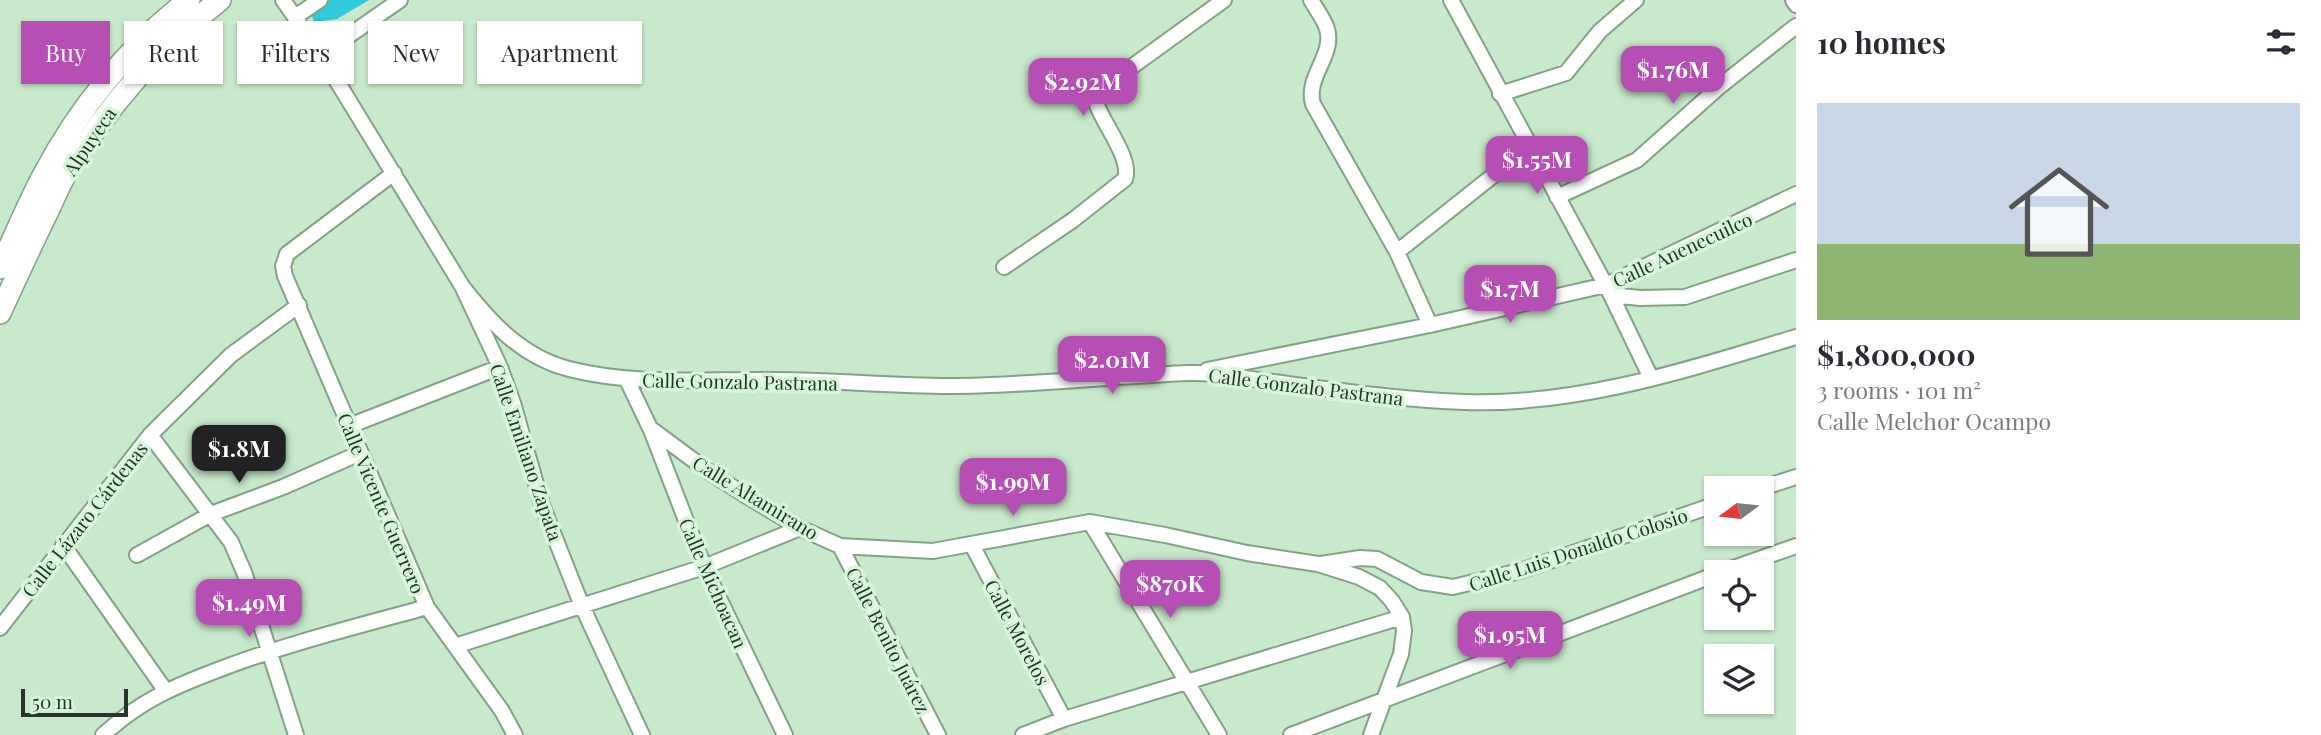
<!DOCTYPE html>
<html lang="en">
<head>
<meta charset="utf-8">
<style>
  :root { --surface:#fff; --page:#f7f7f7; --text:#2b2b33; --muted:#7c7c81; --line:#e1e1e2; --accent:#b54fb4 }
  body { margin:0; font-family:"Playfair Display",serif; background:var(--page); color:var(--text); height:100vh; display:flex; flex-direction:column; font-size:26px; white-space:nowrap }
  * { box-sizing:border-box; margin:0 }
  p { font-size:23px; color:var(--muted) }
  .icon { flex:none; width:38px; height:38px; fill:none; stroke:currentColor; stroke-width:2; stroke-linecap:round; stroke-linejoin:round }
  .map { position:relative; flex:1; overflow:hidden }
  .sheet { display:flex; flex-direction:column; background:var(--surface); width:525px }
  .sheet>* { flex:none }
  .top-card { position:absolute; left:21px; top:21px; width:665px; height:63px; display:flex; gap:14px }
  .needle { width:46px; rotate:255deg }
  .tools { position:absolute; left:1704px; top:476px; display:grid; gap:14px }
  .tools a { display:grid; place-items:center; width:70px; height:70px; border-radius:0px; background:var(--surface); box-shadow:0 2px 5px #0004; font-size:35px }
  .scale { position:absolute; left:21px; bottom:18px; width:107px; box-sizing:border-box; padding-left:7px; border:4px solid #273429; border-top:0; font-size:19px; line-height:24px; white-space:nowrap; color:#273429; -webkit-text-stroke:5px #d6f7d9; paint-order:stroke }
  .price { position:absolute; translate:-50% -60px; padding:0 16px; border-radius:14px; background:var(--accent); color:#fff; font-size:23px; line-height:46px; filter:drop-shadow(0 2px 4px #0008) }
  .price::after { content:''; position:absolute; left:50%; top:42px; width:21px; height:16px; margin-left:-10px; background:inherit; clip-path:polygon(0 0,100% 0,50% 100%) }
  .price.current { background:#222; color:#fff }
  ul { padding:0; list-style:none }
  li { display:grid; align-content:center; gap:14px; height:371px; padding:0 21px }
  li+li { border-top:2px solid var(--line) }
  li span { display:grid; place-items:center; height:217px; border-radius:0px; color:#555 }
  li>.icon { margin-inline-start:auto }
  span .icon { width:126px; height:126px; fill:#fffc; stroke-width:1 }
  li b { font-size:30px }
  h2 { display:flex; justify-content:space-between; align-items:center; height:84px; padding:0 21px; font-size:30px }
  .tag { padding:0 24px; border-radius:0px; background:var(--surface); box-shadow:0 2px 5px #0004; font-size:24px; line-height:63px }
  .tag.current { background:var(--accent); color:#fff }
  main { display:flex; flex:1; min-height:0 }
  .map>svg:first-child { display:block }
</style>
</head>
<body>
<main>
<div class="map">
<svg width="1796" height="735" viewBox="0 0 1796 735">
  <rect width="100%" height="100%" fill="#c9e9cc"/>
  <path fill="#31c9dc" d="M329 0H369L337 19 314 22 310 10Z"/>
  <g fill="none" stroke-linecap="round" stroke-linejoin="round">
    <g stroke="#84a287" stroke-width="18">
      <path id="minor" d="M283 0 321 55 462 286 500 367 513 403 542 505 582 606 642 735
        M1311 0C1316 9 1324 19 1327 29 1335 55 1305 77 1313 104L1397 252 1430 325
        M1451 0 1611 295 1651 378
        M1793 0 1796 5
        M295 17 320 0
        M321 55 400 0
        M1500 94 1566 73 1600 31 1636 0
        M394 173 287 254 283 266 285 276 427 607 502 711 515 735
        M1557 197 1637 160 1719 87 1796 26
        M1397 252 1529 147
        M1004 267 1073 220 1125 179C1132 159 1104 125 1097 105V96L1101 89 1224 0
        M462 286C491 323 522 357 569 369 636 386 707 379 776 380 833 380 891 386 949 386 1029 386 1110 376 1190 373 1217 372 1246 379 1273 382 1336 390 1400 400 1465 402 1578 406 1690 369 1796 337
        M1611 295 1640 298 1685 297 1796 260
        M1207 370 1430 325 1606 285 1796 194
        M627 380 650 428 712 474 745 495 800 528 840 546 933 551 1090 522 1165 535 1247 553 1318 564 1359 577 1380 588 1392 601 1402 617 1404 631 1401 654 1371 735
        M349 426 500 367
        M651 430 704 567 785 735
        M150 435 231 542 244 572 296 735
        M1762 488 1796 477
        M1090 522 1219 735
        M63 545 165 690
        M972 545 1064 719
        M840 546 938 735
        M137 555 211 514 283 487 360 453
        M1321 564 1360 558 1377 559 1421 582 1453 587 1520 571 1717 504
        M1722 572 1796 546
        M0 628 150 435 231 355 299 305
        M455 646 704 567 800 528
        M103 735C141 700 175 686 223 668 289 643 359 626 427 607
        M1023 735 1064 719 1402 617
        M1291 735 1717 574"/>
    </g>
    <g stroke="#84a287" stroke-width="24">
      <path id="secondary" d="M0 268C14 238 27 206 43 176 78 109 129 46 189 0
        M0 313C15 280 30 248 46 215 53 201 59 185 67 172 110 104 157 49 220 0"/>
    </g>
    <use href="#minor" stroke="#fff" stroke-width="14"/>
    <use href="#secondary" stroke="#fff" stroke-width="21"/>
  </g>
  <g text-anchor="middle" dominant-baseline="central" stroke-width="7" stroke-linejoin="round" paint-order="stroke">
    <g font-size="19" fill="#273429" stroke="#d6f7d9">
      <text transform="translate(89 141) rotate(-56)">Alpuyeca</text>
      <text transform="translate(1682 249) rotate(-25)">Calle Anenecuilco</text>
      <text transform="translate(740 381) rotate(1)">Calle Gonzalo Pastrana</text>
      <text transform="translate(1306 386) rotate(7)">Calle Gonzalo Pastrana</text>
      <text transform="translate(527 452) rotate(71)">Calle Emiliano Zapata</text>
      <text transform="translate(756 497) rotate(31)">Calle Altamirano</text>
      <text transform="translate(382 503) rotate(67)">Calle Vicente Guerrero</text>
      <text transform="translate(84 519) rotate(-52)">Calle Lázaro Cárdenas</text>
      <text transform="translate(1578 549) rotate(-18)">Calle Luis Donaldo Colosio</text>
      <text transform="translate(714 583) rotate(66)">Calle Michoacan</text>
      <text transform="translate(1018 632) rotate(62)">Calle Morelos</text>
      <text transform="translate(889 640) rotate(63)">Calle Benito Juárez</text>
    </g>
  </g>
</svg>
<div class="tools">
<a><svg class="needle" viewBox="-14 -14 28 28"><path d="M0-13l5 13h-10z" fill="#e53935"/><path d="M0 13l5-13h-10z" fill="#7c7c81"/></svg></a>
<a><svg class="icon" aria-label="locate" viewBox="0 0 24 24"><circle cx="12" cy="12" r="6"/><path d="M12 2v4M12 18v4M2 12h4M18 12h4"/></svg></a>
<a><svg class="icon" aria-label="layers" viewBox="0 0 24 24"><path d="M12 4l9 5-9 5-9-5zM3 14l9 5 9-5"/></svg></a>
</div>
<div class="scale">50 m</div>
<b class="price" style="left:1673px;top:106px">$1.76M</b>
<b class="price" style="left:1083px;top:118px">$2.92M</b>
<b class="price" style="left:1537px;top:196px">$1.55M</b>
<b class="price" style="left:1510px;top:325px">$1.7M</b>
<b class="price" style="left:1112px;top:396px">$2.01M</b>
<b class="price current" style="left:239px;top:485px">$1.8M</b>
<b class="price" style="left:1013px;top:518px">$1.99M</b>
<b class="price" style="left:1170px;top:620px">$870K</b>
<b class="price" style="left:249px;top:639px">$1.49M</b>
<b class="price" style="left:1510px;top:671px">$1.95M</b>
<div class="top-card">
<a class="tag current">Buy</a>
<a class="tag">Rent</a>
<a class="tag">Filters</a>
<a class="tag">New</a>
<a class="tag">Apartment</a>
</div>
</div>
<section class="sheet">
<h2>10 homes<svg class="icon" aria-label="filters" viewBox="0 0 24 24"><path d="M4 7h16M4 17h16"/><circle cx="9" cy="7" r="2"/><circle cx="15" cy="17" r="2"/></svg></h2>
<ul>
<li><span style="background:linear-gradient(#c9d6e8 65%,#8fb573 0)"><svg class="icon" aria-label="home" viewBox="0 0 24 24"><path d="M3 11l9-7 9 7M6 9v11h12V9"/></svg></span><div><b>$1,800,000</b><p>3 rooms · 101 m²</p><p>Calle Melchor Ocampo</p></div></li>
</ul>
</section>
</main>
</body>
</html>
